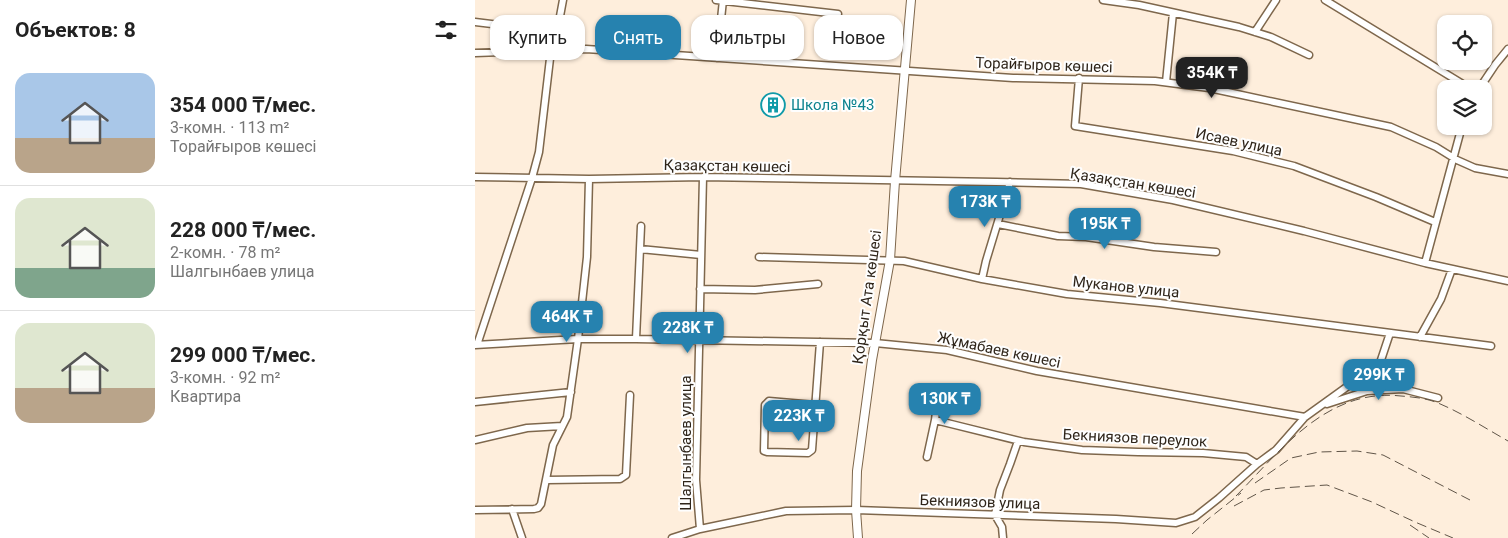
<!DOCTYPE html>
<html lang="ru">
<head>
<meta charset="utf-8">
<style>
  :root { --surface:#fff; --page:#f6f6f6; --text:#222; --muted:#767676; --line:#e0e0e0; --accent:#2682af }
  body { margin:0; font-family:Roboto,sans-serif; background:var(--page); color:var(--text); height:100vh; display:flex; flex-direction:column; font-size:19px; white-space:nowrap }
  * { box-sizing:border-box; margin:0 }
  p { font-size:16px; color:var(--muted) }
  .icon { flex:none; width:28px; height:28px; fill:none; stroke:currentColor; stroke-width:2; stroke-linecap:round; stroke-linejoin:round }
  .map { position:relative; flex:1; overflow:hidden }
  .drawer { display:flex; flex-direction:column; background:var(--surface); width:475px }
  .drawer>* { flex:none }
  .hud { position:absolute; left:15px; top:15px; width:475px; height:45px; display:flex; gap:10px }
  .buttons { position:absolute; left:962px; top:15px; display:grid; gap:10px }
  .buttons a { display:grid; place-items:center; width:55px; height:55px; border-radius:10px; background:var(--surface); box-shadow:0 1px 4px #0004; font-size:25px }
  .price { position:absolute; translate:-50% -42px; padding:0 11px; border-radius:10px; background:var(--accent); color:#fff; font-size:16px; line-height:32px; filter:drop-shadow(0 1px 2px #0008) }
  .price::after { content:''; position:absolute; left:50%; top:30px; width:15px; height:11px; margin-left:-8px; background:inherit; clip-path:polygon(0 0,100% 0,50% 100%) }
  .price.on { background:#222; color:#fff }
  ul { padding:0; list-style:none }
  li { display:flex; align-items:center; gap:15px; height:125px; padding:0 15px }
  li+li { border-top:1px solid var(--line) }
  li span { display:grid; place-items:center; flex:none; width:140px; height:100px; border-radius:15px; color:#555 }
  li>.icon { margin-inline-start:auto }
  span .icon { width:60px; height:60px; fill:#fffc; stroke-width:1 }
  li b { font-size:21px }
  h2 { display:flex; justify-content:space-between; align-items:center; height:60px; padding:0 15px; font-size:21px }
  .chip { padding:0 18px; border-radius:15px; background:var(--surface); box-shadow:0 1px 4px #0004; font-size:18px; line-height:45px }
  .chip.on { background:var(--accent); color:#fff }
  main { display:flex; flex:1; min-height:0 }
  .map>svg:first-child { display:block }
</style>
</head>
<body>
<main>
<section class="drawer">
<h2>Объектов: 8<svg class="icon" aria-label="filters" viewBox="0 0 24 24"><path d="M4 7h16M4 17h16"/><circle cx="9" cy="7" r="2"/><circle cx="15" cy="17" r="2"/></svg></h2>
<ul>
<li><span style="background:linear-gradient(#a9c7e8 65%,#b9a48a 0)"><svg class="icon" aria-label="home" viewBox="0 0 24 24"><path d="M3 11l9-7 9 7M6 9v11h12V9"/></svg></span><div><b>354 000 ₸/мес.</b><p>3-комн. · 113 m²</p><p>Торайғыров көшесі</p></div></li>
<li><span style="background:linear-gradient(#dfe7d0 70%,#7fa58c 0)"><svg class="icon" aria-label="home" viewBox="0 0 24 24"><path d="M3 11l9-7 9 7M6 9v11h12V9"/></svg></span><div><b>228 000 ₸/мес.</b><p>2-комн. · 78 m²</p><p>Шалгынбаев улица</p></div></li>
<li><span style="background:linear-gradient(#dfe7d0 65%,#b9a48a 0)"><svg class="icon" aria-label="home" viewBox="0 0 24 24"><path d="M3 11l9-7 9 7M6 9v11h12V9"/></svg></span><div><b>299 000 ₸/мес.</b><p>3-комн. · 92 m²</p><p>Квартира</p></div></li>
</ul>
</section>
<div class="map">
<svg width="1033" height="538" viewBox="0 0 1033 538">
  <rect width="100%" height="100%" fill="#feeedc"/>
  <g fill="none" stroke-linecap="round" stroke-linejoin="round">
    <g stroke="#7e674c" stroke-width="9">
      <path id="minor" d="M241 0 363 14
        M628 0 664 5 764 27 796 37 834 55
        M850 0 996 89
        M0 22 83 32
        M18 25 31 52
        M780 32 801 0
        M82 50 83 27 88 0
        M0 53 111 49 538 78 680 81 734 88 916 127 961 147 982 160 1000 168 1033 174
        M242 58 248 0
        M604 78 600 126 758 151 819 166 901 197 960 222
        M691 82 698 13
        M1004 89 1020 65 1033 49
        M0 177 114 179 228 177 521 182 606 184 698 200 829 231 950 263 1033 281
        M523 224 583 236 611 237 679 247 741 252
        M165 249 226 255
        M284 257 429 261 507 279 592 294 685 303 1016 346
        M950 263 987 126
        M507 279 511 261 535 182
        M225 289 280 290 343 284
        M945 337 966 299 977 269
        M161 339 166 226
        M0 345 103 339H161L400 343 472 350 562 371 830 417
        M2 345 57 178 64 152 76 50
        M0 402 96 392
        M852 404 892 391 928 389 963 398
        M340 405 294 401 290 405 289 451 292 452 333 453 337 450 345 342
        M0 440 52 428 87 426
        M452 457 460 420 464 388
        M782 464 801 450 830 417 905 363 915 333
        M72 480 145 479 151 475 155 395
        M37 509 47 538
        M0 510 59 509 63 508 66 504 78 445 92 417 103 339 112 257 114 179
        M225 529 221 480 228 177
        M197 538 225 529 311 511 381 510 641 519 701 523 720 517 744 498 782 464 771 457 728 453 663 452 607 450 549 442 460 420
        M528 538 527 527 520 515 525 490 535 464 543 441"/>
    </g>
    <g stroke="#7e674c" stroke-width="10">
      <path id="major" d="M383 538 381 510 382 471 397 360 415 260 420 181 436 0"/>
    </g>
    <use href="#minor" stroke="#fff" stroke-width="6"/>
    <use href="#major" stroke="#fff" stroke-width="8"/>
    <path stroke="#605548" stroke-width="1" stroke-dasharray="10 5" stroke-linecap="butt" d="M780 483 816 458 844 452 882 451 908 455 995 500
      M761 496C807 449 852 388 926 396 938 397 951 398 963 403 987 413 1010 428 1033 441
      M759 506 789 490 806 488 852 485 897 502 940 522 978 538
      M935 525 954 538
      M717 534 732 520 766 493"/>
  </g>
  <defs>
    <g id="building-ring" transform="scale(1.25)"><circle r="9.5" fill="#fefefe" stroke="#0f9aa8" stroke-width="1.5"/><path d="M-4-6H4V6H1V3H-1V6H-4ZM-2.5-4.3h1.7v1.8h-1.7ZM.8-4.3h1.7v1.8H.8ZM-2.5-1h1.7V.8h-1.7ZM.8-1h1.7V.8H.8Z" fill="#0f9aa8"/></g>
  </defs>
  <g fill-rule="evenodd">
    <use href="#building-ring" x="298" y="105"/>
  </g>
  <g text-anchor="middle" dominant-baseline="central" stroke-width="4" stroke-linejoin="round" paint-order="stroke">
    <g font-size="15" fill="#2f251a" stroke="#fefefe">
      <text transform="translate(569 65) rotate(2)">Торайғыров көшесі</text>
      <text transform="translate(764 142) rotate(12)">Исаев улица</text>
      <text transform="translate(252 166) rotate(1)">Қазақстан көшесі</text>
      <text transform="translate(658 183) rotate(9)">Қазақстан көшесі</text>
      <text transform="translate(651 287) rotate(6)">Муканов улица</text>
      <text transform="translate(392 297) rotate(-82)">Қорқыт Ата көшесі</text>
      <text transform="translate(524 350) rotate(12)">Жұмабаев көшесі</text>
      <text transform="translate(660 438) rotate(3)">Бекниязов переулок</text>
      <text transform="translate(211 443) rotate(-90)">Шалгынбаев улица</text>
      <text transform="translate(505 502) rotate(2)">Бекниязов улица</text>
    </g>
    <g font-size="15" fill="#0d838f" stroke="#fefefe" text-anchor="start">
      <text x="316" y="105">Школа №43</text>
    </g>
  </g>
</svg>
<div class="buttons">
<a><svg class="icon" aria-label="locate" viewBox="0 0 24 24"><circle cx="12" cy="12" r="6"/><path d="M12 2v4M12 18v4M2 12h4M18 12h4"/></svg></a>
<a><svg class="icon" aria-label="layers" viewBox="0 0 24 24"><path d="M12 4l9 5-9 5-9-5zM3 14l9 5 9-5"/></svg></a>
</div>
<b class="price on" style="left:737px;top:99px">354K ₸</b>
<b class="price" style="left:510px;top:228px">173K ₸</b>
<b class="price" style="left:630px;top:250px">195K ₸</b>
<b class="price" style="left:92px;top:343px">464K ₸</b>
<b class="price" style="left:213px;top:354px">228K ₸</b>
<b class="price" style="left:904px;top:401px">299K ₸</b>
<b class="price" style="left:470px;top:425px">130K ₸</b>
<b class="price" style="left:324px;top:442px">223K ₸</b>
<div class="hud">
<a class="chip">Купить</a>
<a class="chip on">Снять</a>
<a class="chip">Фильтры</a>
<a class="chip">Новое</a>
</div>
</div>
</main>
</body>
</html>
